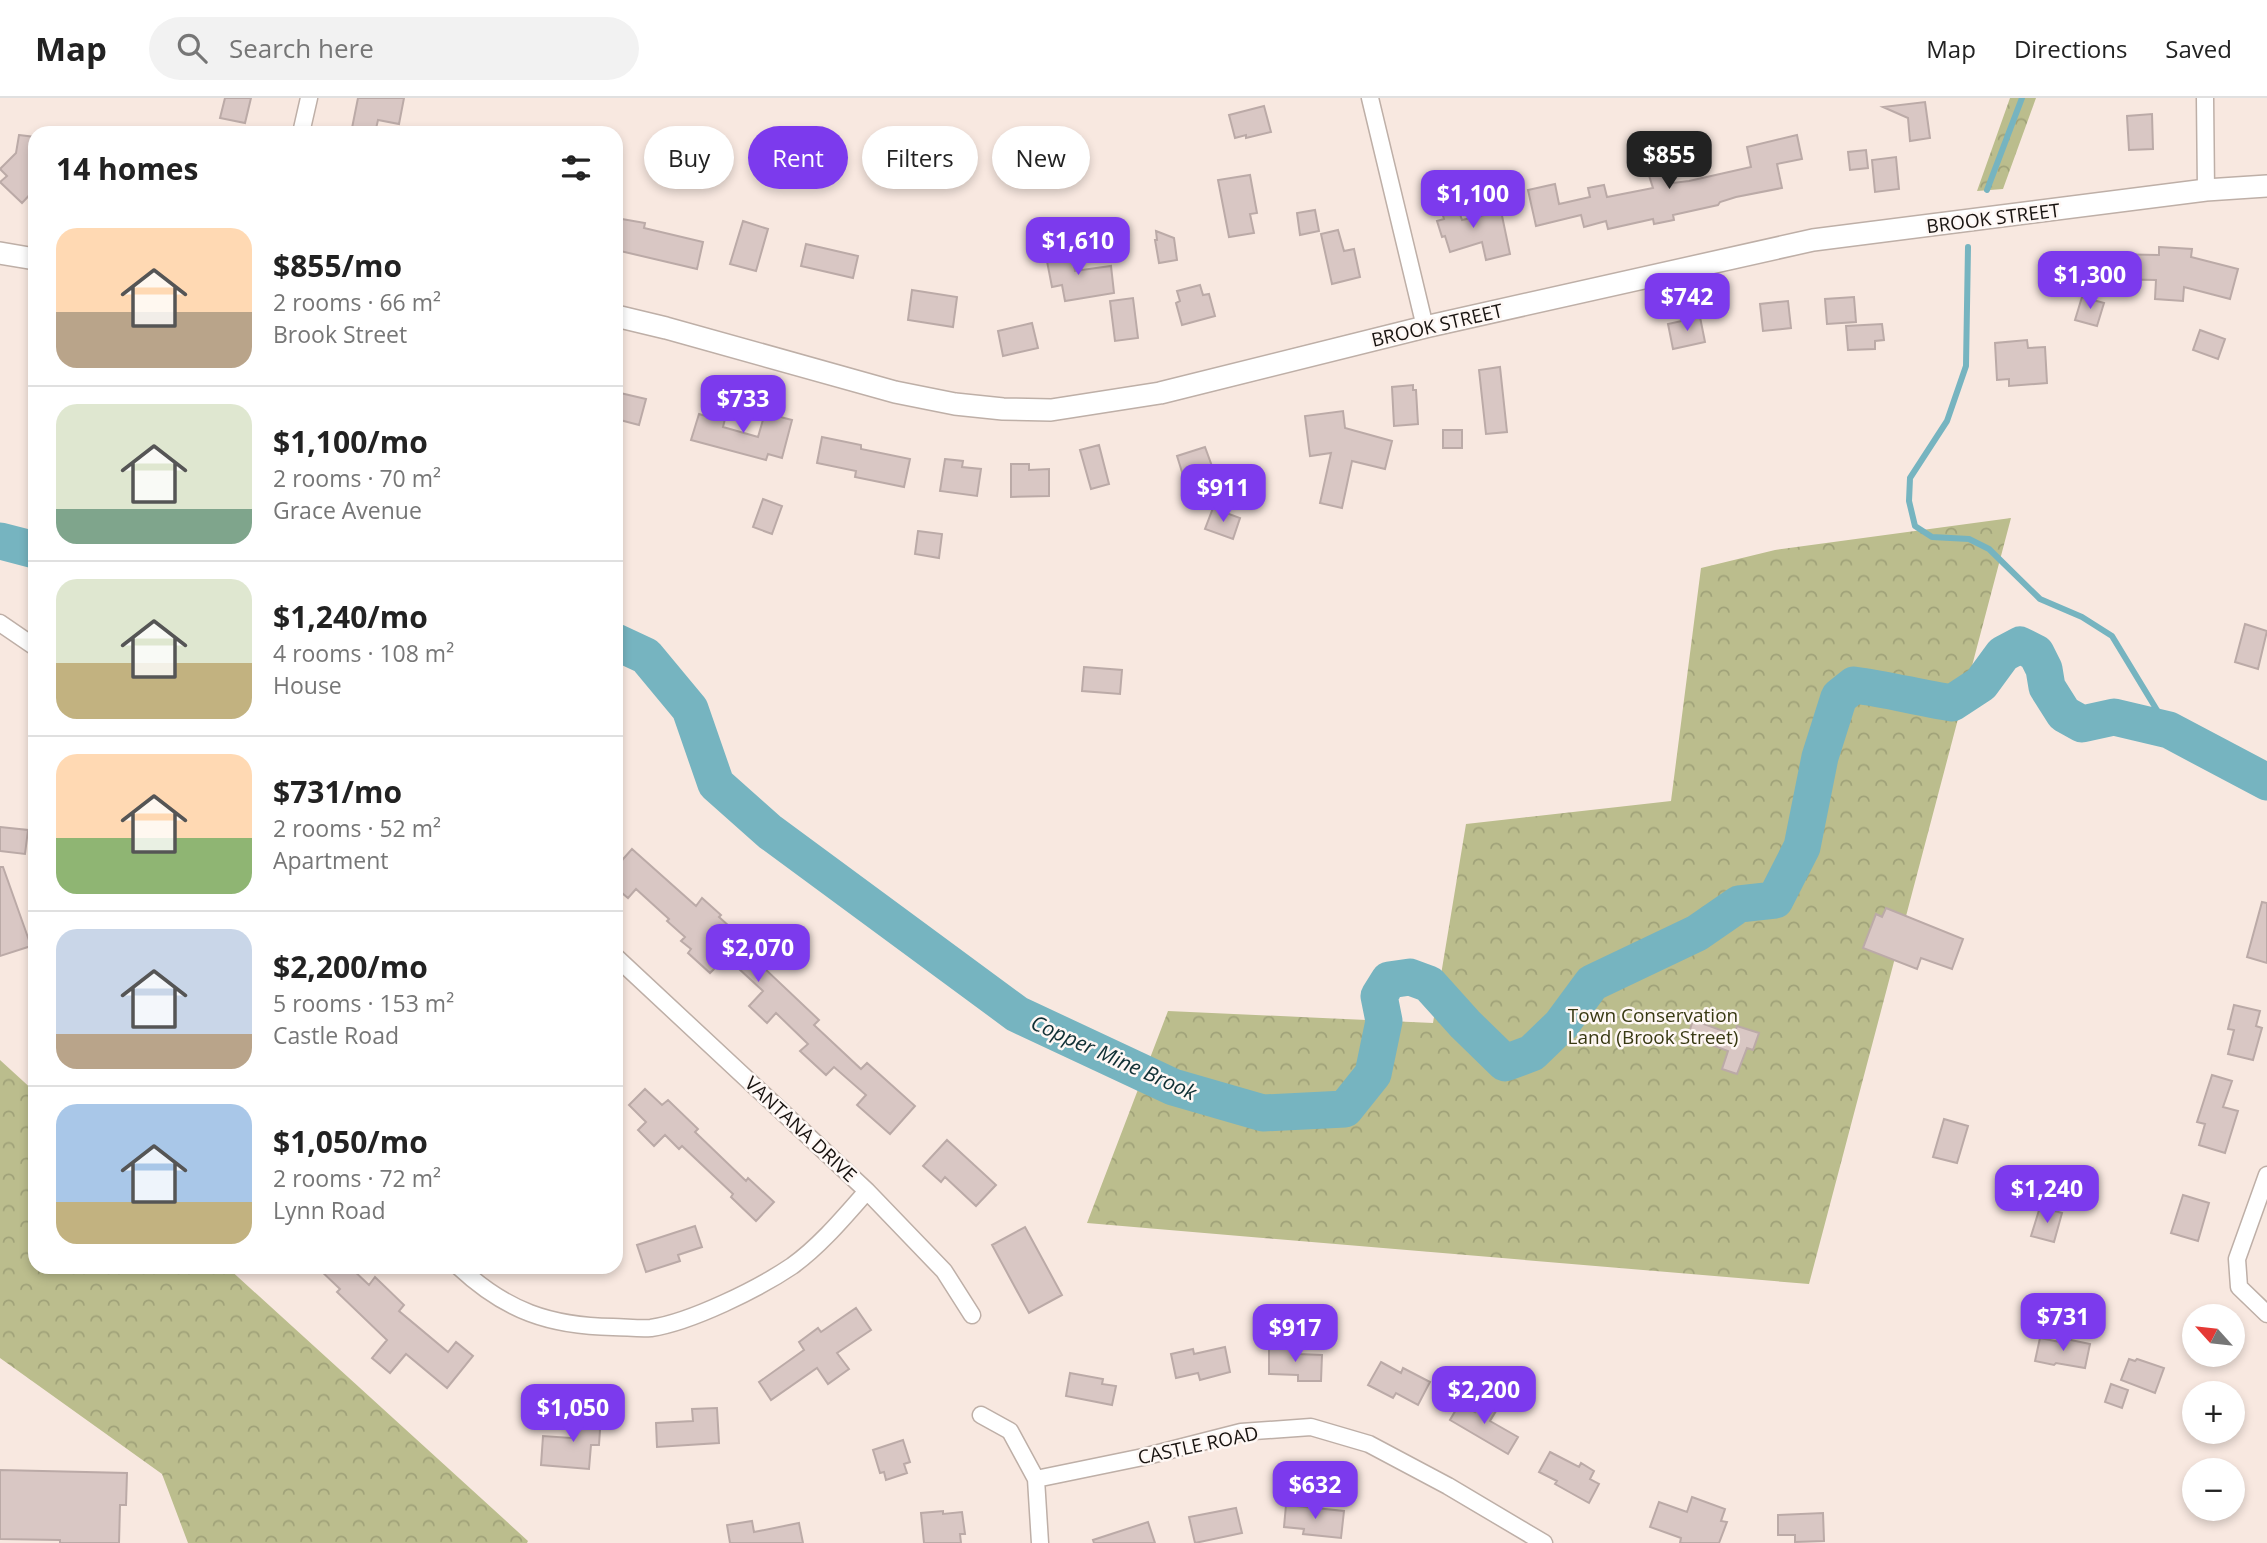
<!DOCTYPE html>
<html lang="en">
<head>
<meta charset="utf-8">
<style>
  :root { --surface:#fff; --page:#f2f2f2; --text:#222; --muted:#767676; --line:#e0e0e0; --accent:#7c3aed }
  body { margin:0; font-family:"Open Sans",sans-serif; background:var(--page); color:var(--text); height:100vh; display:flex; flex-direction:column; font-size:26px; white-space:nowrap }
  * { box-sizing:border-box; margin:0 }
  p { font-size:23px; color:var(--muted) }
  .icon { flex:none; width:38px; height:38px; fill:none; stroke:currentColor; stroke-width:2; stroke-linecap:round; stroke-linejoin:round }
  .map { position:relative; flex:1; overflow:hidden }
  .drawer { position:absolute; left:28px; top:28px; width:595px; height:1148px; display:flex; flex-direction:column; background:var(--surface); border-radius:21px; box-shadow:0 4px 10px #0003 }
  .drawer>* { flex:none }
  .banner { position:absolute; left:644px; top:28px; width:665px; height:63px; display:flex; gap:14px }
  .needle { width:46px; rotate:297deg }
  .controls { position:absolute; left:2182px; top:1206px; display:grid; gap:14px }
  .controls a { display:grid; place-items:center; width:63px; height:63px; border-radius:50%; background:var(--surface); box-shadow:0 4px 10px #0003; font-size:35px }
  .price { position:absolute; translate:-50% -60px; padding:0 16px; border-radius:14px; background:var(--accent); color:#fff; font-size:23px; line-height:46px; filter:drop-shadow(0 2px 4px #0008) }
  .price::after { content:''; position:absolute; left:50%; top:42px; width:21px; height:16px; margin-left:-10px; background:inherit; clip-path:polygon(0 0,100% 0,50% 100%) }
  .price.current { background:#222; color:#fff }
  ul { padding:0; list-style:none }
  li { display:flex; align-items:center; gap:21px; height:175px; padding:0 28px }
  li+li { border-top:2px solid var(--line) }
  li span { display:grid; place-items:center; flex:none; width:196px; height:140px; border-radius:21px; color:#555 }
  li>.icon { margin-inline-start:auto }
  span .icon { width:84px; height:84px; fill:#fffc; stroke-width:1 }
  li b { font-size:30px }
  h2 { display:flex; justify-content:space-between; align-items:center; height:84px; padding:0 28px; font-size:30px }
  .tag { padding:0 24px; border-radius:32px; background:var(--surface); box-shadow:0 4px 10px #0003; font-size:24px; line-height:63px }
  .tag.current { background:var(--accent); color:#fff }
  header { display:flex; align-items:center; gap:42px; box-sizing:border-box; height:98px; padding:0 35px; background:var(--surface); border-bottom:2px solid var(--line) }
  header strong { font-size:33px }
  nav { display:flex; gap:38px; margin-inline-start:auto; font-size:24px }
  .search { width:490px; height:63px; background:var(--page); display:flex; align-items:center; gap:18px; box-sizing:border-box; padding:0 24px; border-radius:38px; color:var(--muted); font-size:26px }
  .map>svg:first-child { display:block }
</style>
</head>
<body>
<header>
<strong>Map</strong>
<div class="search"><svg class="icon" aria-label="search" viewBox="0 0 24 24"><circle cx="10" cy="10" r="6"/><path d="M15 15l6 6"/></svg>Search here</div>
<nav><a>Map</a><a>Directions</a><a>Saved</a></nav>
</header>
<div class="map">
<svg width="2267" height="1445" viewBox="0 0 2267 1445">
  <defs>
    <pattern id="forest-crowns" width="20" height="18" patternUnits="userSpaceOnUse" patternTransform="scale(1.75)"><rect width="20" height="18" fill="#bbbd8d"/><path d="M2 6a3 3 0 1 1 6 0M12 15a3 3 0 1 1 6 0" fill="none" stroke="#a0a279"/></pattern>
  </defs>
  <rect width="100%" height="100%" fill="#f8e8e0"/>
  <path fill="url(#forest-crowns)" d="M2010 0H2036L2003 91 1977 93Z
    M2011 420 1809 1186 1087 1125 1168 913 1433 925 1466 726 1671 703 1701 470 1775 452Z
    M0 962 35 994V1169H227L528 1443 527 1445H188L162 1376 0 1260Z"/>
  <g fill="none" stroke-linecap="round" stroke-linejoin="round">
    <path stroke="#76b4c0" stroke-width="6" d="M1987 92 2022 0
      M1968 149 1966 268 1947 323 1910 380 1909 403 1915 428 1932 439 1969 441 1989 451 2040 501 2082 519 2112 538 2169 632"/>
    <path stroke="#76b4c0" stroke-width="37" d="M0 443 35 452
      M616 544 646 558 690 611 716 686 770 734 1017 916 1173 989 1263 1015 1345 1011 1373 976 1384 923 1379 898 1389 882 1410 879 1429 886 1465 926 1505 965 1532 955 1561 927 1592 885 1697 835 1739 806 1775 802 1802 749 1820 659 1839 599 1854 587C1887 591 1919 600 1952 605L1981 586 2003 556 2020 547 2036 555 2044 571 2047 589 2064 616 2082 626 2114 619 2169 632 2267 684"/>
  </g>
  <path fill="#d9c7c4" stroke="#bbaaa7" stroke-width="2" d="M225 0H251L245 25 220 20Z
    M358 0H404L399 26 378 22 375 35H351Z
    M1925 4 1930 40 1910 43 1908 20 1883 9Z
    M1264 8 1271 34 1246 40V37L1235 40 1229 17Z
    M2152 16 2153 51 2129 52 2127 18Z
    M19 37 35 39V91L22 105 0 84 7 78 0 71 16 55Z
    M1797 37 1802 61 1777 66 1782 90 1736 99 1720 104 1718 107 1673 117 1674 122 1654 126 1653 121 1608 131 1606 123 1584 129 1581 117 1536 128 1528 92 1555 86 1559 106 1590 99 1588 90 1604 87 1607 99 1653 90 1643 59 1662 53 1673 85 1689 83 1751 69 1747 49Z
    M1866 52 1868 70 1850 72 1848 54Z
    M1896 59 1899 91 1875 94 1872 62Z
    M1250 77 1257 115 1250 116 1254 135 1229 139 1218 82Z
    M1453 96 1462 122 1501 113 1510 156 1486 162 1482 144 1450 154 1445 138 1442 139 1437 123 1444 121 1438 101Z
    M1315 112 1319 133 1300 137 1297 115Z
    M622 121 645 125 644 130 703 144 697 171 616 152Z
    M743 123 768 131 756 173 730 166Z
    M1338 132 1344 153 1354 151 1360 179 1332 186 1321 136Z
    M1156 133 1174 140 1177 162 1159 165 1155 142H1157Z
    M806 146 858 158 853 180 801 168Z
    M1071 149 1075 173 1111 168 1114 195 1065 203 1062 187 1052 189 1045 153Z
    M2159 149 2192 151 2191 159 2238 171 2230 201 2184 189 2183 203 2155 201 2156 182 2103 181 2104 156 2159 157Z
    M1200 187 1203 197 1209 196 1215 218 1182 227 1176 205 1180 203 1177 193Z
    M912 192 957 199 953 229 908 222Z
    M1854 199 1856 224 1827 226 1825 201Z
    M2082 199 2104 205 2097 228 2075 222Z
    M1133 200 1138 240 1115 243 1110 203Z
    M1788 203 1791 230 1763 233 1760 206Z
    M1700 219 1705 244 1673 251 1668 226Z
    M1032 225 1038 250 1003 258 998 233Z
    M1882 226 1884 242 1875 243V251L1848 252 1846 228Z
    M2200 232 2225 241 2218 261 2193 252Z
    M2027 242 2028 250 2045 249 2047 285 2009 288V281L1997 282 1995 245Z
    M1500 269 1507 334 1486 336 1479 272Z
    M1413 287V292H1416L1418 326 1394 328 1392 289Z
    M616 294 646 301 639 327 616 321Z
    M712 308 727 313 723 329 758 339 765 315 792 322 782 360 768 356 766 362 691 342 699 316 709 319Z
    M1343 313 1345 330 1392 343 1385 371 1352 363 1342 410 1320 405 1331 355 1310 358 1305 318Z
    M1443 332H1462V350H1443Z
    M822 339 861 347V351L910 361 904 389 855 379 856 373 817 365Z
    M1099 347 1109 386 1091 391 1080 352Z
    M1205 349 1213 371 1208 373 1209 377 1201 379 1207 398 1191 403 1177 358Z
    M945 361 963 363 962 369 981 371 977 398 940 393Z
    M1011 366H1029V372L1049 371V398L1011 399Z
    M763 401 782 408 772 436 753 429Z
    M1213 410 1240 420 1233 441 1205 431Z
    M918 433 942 436 939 460 915 456Z
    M2245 526 2267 533 2258 571 2235 564Z
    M1084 569 1122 572 1120 596 1082 593Z
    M0 729 28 732 25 756 0 753Z
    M632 751 696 808 702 800 721 817 719 819 742 840 741 842 767 866 764 870 819 922 814 927 861 971 867 965 915 1008 890 1036 857 1007 866 997 834 969 826 977 800 953 808 946 776 915 767 925 749 908 763 893 726 859 710 875 688 855 691 851 681 843 685 839 667 823 669 821 636 791 628 800 616 790V769Z
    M0 769H3L31 848 0 858Z
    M2262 804 2267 805V865L2247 859Z
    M1886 810 1963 841 1952 871 1921 860 1917 871 1863 850 1876 816 1882 819Z
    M2234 907 2260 913 2256 928 2262 930 2253 962 2228 956 2234 932 2228 931Z
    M1693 922 1734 937 1737 928 1759 935 1753 952 1747 950 1737 976 1722 971 1728 953 1688 938Z
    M2212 977 2232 983 2223 1009 2238 1013 2225 1055 2199 1047 2205 1026 2197 1024Z
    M645 991 662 1007 668 1002 698 1031 695 1034 746 1083 748 1080 774 1104 756 1123 731 1099 733 1096 682 1048 679 1051 665 1037 654 1048 638 1032 646 1024 629 1007Z
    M1944 1021 1968 1028 1957 1065 1933 1059Z
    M947 1042 996 1087 976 1108 945 1079 941 1084 923 1068Z
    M2183 1097 2209 1105 2198 1143 2171 1135Z
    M2040 1109 2062 1115 2054 1144 2031 1138Z
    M695 1128 702 1149 678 1157 680 1163 646 1174 637 1147Z
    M1025 1129 1062 1197 1029 1215 992 1147Z
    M317 1169H350L369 1187 375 1179 404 1207 399 1213 448 1254 456 1244 473 1258 447 1290 406 1256 390 1275 372 1260 387 1242 337 1194 340 1191Z
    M856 1210 871 1232 837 1255 849 1271 828 1286 817 1270 771 1302 759 1284 804 1252 799 1244 818 1230 821 1234Z
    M2040 1240 2060 1244 2061 1240 2090 1246 2085 1270 2056 1265 2054 1267 2035 1263Z
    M1225 1249 1230 1274 1200 1282 1198 1275 1176 1280 1171 1256 1193 1251 1194 1256Z
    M1269 1250 1299 1251 1298 1256 1322 1257 1321 1283H1298V1277L1269 1276Z
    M2129 1261 2135 1263 2137 1261 2164 1270 2155 1295 2121 1282Z
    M1381 1264 1401 1275 1403 1270 1430 1284 1418 1307 1396 1295 1393 1300 1368 1287Z
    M1070 1275 1103 1281 1102 1286 1116 1288 1112 1307 1066 1298Z
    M2111 1286 2128 1292 2122 1310 2105 1304Z
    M1480 1304 1496 1313 1490 1323 1518 1339 1508 1356 1450 1322 1460 1305 1475 1314Z
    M717 1310 719 1345 657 1349 656 1325 693 1323 692 1311Z
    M573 1315 601 1317 599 1347H591L589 1371 541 1367 543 1338 571 1340Z
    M903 1342 910 1364 904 1366 907 1375 886 1382 884 1374 880 1375 873 1352Z
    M1550 1354 1579 1369 1581 1365 1594 1373 1590 1381 1599 1386 1589 1405 1555 1386 1557 1383 1539 1374Z
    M0 1372 127 1375 126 1407H120L119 1445H60V1442L0 1441Z
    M1692 1399 1725 1411 1721 1423 1727 1424 1719 1445H1680L1681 1440 1650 1429 1659 1404 1687 1414Z
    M1286 1407 1344 1413 1341 1440 1303 1436 1304 1431 1284 1429Z
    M1236 1410 1242 1435 1195 1445 1189 1419Z
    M943 1413V1416L962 1414 965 1436H960L961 1445H924L921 1415Z
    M1823 1415 1824 1443 1795 1444V1437H1778V1417Z
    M752 1423 754 1434 799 1425 803 1445H730L727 1427Z
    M1148 1424 1155 1445H1094L1093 1442Z"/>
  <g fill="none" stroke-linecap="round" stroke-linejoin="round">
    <g stroke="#beafa7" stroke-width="19">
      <path id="minor" d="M1370 0 1425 229
        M2205 0 2206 92
        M301 35 309 0
        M0 525 35 549
        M616 859 867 1093 944 1173 972 1217
        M2267 1077 2237 1161 2239 1189 2267 1216
        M459 1169C506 1213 550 1228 613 1229 625 1229 639 1231 651 1230 691 1224 758 1191 792 1168 820 1148 845 1118 867 1093
        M981 1317 1010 1333 1036 1381 1040 1445
        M1036 1381 1143 1359 1241 1334 1311 1329 1369 1346 1448 1388 1544 1445"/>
    </g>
    <g stroke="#beafa7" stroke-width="24">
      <path id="tertiary" d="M0 155 35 161
        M616 218 666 230 895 294 955 306 1003 311 1051 312 1160 295 1425 229 1813 142 2206 92 2267 88"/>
    </g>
    <use href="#minor" stroke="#fff" stroke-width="16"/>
    <use href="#tertiary" stroke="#fff" stroke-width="21"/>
  </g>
  <g text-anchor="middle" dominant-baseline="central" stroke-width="5" stroke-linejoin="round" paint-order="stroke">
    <g font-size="19" fill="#181310" stroke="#fef7f4">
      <text transform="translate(1993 120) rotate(-7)">BROOK STREET</text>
      <text transform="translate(1437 227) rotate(-13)">BROOK STREET</text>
      <text transform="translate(801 1031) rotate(43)">VANTANA DRIVE</text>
      <text transform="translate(1198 1347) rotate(-12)">CASTLE ROAD</text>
    </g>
    <g font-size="19" fill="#383912" stroke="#fef7f4">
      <text x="1653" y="917">Town Conservation<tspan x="1653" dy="22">Land (Brook Street)</tspan></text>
    </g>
    <g font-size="21" font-style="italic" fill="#0f2f34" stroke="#fef7f4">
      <text transform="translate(1114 959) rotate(24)">Copper Mine Brook</text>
    </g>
  </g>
</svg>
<div class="controls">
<a><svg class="needle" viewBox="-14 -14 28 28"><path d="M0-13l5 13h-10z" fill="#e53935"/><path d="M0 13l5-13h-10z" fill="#767676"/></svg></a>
<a>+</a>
<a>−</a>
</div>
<b class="price current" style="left:1669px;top:93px">$855</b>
<b class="price" style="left:1473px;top:132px">$1,100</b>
<b class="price" style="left:1078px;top:179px">$1,610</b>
<b class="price" style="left:2090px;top:213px">$1,300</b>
<b class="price" style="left:1687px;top:235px">$742</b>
<b class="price" style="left:743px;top:337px">$733</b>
<b class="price" style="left:1223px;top:426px">$911</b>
<b class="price" style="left:758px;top:886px">$2,070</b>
<b class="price" style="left:2047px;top:1127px">$1,240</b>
<b class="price" style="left:2063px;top:1255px">$731</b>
<b class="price" style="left:1295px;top:1266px">$917</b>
<b class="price" style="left:1484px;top:1328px">$2,200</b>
<b class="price" style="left:573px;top:1346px">$1,050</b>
<b class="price" style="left:1315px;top:1423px">$632</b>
<div class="banner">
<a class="tag">Buy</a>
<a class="tag current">Rent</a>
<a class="tag">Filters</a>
<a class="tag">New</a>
</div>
<section class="drawer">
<h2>14 homes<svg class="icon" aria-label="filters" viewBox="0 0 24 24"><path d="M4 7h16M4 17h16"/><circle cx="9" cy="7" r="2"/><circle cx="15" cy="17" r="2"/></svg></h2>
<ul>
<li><span style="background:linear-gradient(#ffd9b3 60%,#b9a48a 0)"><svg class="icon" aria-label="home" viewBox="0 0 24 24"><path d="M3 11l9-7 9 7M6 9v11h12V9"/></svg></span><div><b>$855/mo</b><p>2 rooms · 66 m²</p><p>Brook Street</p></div></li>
<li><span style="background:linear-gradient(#dfe7d0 75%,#7fa58c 0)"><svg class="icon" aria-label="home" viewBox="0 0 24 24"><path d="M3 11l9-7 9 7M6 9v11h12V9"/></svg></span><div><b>$1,100/mo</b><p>2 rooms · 70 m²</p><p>Grace Avenue</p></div></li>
<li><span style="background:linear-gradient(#dfe7d0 60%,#c2b280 0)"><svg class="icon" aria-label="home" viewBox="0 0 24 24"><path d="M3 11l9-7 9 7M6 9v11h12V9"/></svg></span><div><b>$1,240/mo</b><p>4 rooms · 108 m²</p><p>House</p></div></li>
<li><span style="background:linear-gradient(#ffd9b3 60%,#8fb573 0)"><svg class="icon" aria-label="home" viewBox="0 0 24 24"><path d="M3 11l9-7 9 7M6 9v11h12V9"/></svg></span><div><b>$731/mo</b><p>2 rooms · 52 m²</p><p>Apartment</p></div></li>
<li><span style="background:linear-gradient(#c9d6e8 75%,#b9a48a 0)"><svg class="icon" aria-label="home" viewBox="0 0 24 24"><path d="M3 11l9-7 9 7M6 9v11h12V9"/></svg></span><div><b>$2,200/mo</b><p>5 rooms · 153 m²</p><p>Castle Road</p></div></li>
<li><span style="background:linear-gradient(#a9c7e8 70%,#c2b280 0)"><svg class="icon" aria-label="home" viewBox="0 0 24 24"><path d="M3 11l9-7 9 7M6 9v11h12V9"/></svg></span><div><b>$1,050/mo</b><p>2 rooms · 72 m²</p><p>Lynn Road</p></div></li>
</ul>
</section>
</div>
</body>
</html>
